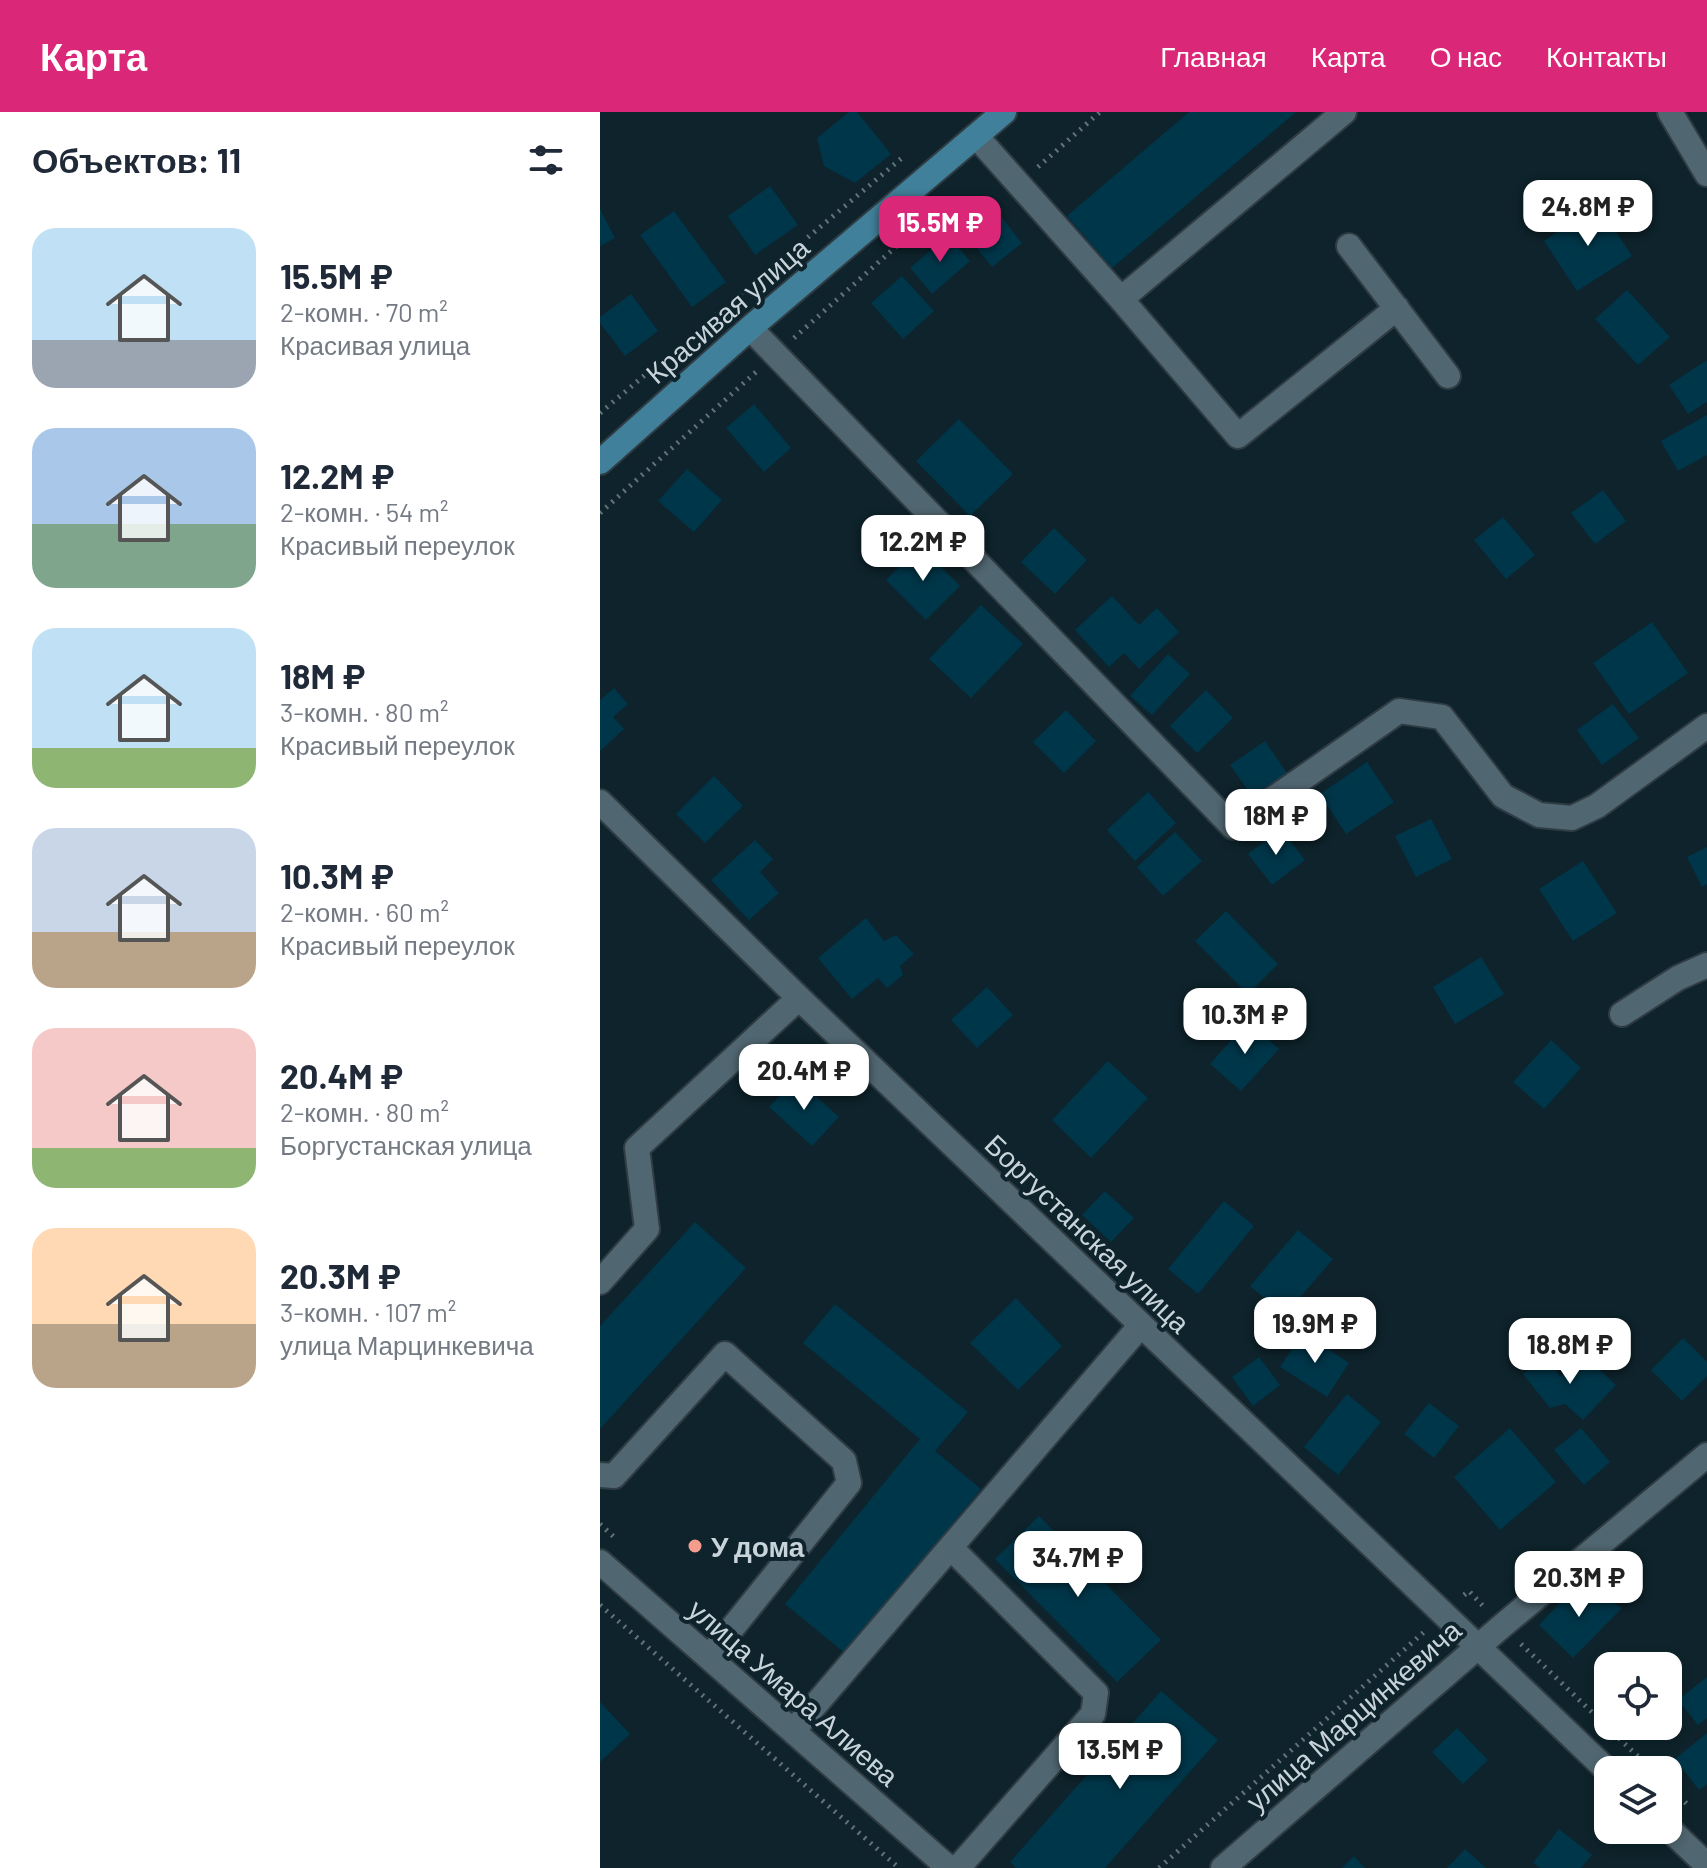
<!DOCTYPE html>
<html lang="ru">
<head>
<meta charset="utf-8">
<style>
  :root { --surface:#fff; --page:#f6f6f7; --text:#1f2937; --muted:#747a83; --accent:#db2777 }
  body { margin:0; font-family:Barlow,sans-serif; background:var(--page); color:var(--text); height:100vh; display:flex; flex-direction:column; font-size:30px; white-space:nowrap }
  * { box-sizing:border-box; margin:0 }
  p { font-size:26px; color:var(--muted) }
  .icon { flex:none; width:44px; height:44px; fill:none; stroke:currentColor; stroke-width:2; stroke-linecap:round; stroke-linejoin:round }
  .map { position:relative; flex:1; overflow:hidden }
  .drawer { display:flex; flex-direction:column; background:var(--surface); width:600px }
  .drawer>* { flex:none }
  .fabs { position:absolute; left:994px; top:1540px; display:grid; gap:16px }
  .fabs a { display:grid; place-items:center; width:88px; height:88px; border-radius:16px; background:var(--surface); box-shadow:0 4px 12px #0003; font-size:40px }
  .price { position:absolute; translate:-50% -68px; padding:0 18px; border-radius:16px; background:#fff; color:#222; font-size:26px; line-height:52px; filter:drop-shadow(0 2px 4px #0008) }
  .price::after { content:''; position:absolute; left:50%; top:48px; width:24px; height:18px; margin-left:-12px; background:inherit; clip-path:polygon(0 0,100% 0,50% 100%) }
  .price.active { background:var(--accent); color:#fff }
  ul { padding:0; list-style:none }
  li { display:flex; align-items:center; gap:24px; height:200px; padding:0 32px }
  li span { display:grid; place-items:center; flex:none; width:224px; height:160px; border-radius:24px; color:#555 }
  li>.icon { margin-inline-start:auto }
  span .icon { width:96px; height:96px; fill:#fffc; stroke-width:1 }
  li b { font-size:34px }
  h2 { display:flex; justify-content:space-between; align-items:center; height:96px; padding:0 32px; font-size:34px }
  header { display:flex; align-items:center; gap:48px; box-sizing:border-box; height:112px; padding:0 40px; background:var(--accent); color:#fff }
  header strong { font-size:38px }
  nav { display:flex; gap:44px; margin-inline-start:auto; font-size:28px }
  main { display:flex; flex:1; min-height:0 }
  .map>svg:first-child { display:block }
</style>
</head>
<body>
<header>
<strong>Карта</strong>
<nav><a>Главная</a><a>Карта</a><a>О нас</a><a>Контакты</a></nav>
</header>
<main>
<section class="drawer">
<h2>Объектов: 11<svg class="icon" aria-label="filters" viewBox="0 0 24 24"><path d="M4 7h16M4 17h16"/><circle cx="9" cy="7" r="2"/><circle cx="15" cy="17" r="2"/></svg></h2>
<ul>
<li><span style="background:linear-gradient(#bfe0f5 70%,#9aa5b1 0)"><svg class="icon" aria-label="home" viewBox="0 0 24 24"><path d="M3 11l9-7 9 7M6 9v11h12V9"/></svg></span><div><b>15.5M ₽</b><p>2-комн. · 70 m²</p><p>Красивая улица</p></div></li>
<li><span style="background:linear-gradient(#a9c7e8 60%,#7fa58c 0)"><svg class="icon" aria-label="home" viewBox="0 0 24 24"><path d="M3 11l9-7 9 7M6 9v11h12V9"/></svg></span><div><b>12.2M ₽</b><p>2-комн. · 54 m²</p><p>Красивый переулок</p></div></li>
<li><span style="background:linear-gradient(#bfe0f5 75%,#8fb573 0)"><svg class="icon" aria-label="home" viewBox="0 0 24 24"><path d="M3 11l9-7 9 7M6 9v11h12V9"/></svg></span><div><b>18M ₽</b><p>3-комн. · 80 m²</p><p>Красивый переулок</p></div></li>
<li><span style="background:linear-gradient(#c9d6e8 65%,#b9a48a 0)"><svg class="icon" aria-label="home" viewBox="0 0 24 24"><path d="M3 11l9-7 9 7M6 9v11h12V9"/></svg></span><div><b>10.3M ₽</b><p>2-комн. · 60 m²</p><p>Красивый переулок</p></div></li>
<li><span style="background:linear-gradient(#f6c9c9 75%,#8fb573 0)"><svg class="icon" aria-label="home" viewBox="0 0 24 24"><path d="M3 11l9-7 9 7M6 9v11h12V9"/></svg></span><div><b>20.4M ₽</b><p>2-комн. · 80 m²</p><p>Боргустанская улица</p></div></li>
<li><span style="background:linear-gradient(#ffd9b3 60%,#b9a48a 0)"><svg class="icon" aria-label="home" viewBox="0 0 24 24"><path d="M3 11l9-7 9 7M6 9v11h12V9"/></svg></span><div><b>20.3M ₽</b><p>3-комн. · 107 m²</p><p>улица Марцинкевича</p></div></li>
</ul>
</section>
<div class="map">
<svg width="1107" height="1756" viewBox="0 0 1107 1756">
  <rect width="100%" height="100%" fill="#0e232b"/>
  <path fill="#003649" d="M249 0H257L291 42 255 71 224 54 217 26Z
    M589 0H696L512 156 467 104Z
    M170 74 198 113 155 143 128 104Z
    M998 93 1032 144 977 179 944 129Z
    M0 97 15 126 0 134Z
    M395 97 422 131 392 155 365 121Z
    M74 99 126 170 92 195 40 123Z
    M348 123 370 149 332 182 310 156Z
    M302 164 334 199 303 227 271 191Z
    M1027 178 1070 225 1038 253 995 207Z
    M31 182 58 219 25 244 0 211V205Z
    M1107 248V290L1088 302 1069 273Z
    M154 292 191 336 164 360 126 316Z
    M1107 303V343L1078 359 1061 329Z
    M359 307 413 362 370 404 316 349Z
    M87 357 122 388 94 420 58 389Z
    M1003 378 1026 409 995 432 971 401Z
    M903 405 935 443 906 467 874 428Z
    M454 416 487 448 455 482 421 450Z
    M320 434 360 474 326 508 286 468Z
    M512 484 539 513 557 496 579 520 539 557 524 541 509 555 475 518Z
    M381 493 423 532 371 586 329 547Z
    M1052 510 1088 561 1029 602 993 551Z
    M568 542 590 562 552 603 530 584Z
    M14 576 28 592 13 605 24 617 0 639V588Z
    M606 578 633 606 597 641 570 614Z
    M1013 592 1039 626 1002 653 977 618Z
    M466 598 496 629 464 661 433 630Z
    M665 629 689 664 654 687 630 653Z
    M767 650 794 690 746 722 720 682Z
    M114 664 143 694 105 731 76 702Z
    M548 680 576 711 535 749 507 718Z
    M831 707 852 747 816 765 795 724Z
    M681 717 705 748 672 773 648 742Z
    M575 720 602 749 563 784 537 755Z
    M155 728 173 747 160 760 179 781 149 808 111 768Z
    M1107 735V772L1102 775 1087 745Z
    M983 749 1017 801 973 829 939 777Z
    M626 799 678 852 648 882 595 829Z
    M266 806 284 829 296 823 314 842 300 854 303 863 287 876 278 866 252 887 218 846Z
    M881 845 904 882 855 912 833 875Z
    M387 875 413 903 377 936 351 908Z
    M648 909 679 937 641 979 610 952Z
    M951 928 981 956 944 997 913 970Z
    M508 949 548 986 491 1046 452 1008Z
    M196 966 239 1005 212 1034 169 995Z
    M505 1079 534 1106 511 1130 482 1103Z
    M624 1089 654 1114 598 1182 568 1157Z
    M95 1110 146 1156 0 1317V1214Z
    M698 1118 733 1147 685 1203 650 1174Z
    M416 1186 462 1234 418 1278 370 1231Z
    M235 1192 368 1300 335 1339 381 1377 246 1542 185 1492 320 1327 203 1231Z
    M703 1220 749 1251 727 1285 680 1255Z
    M1083 1226 1107 1250V1264L1082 1289 1051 1258Z
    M945 1244 960 1264 991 1250 1016 1273 983 1308 965 1292 950 1296 923 1262Z
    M659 1245 680 1273 653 1294 632 1265Z
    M747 1282 781 1310 738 1363 704 1335Z
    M829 1291 859 1314 834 1346 804 1322Z
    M910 1316 956 1370 900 1418 854 1365Z
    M981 1316 1010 1350 984 1373 954 1338Z
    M439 1404 561 1528 517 1570 395 1447Z
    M979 1471 1022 1496 973 1546 939 1513Z
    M1107 1565V1606L1098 1613 1078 1588Z
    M561 1579 618 1628 505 1756H416L410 1750Z
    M0 1590 30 1622 0 1650Z
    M857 1616 888 1648 863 1672 832 1640Z
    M1107 1621V1672L1099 1678 1075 1647Z
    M959 1717 992 1743 981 1756H940L933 1751Z
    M865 1737 886 1756H847Z
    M754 1744 765 1756H742Z"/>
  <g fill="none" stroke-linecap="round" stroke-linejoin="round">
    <g stroke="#303c44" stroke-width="28">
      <path id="minor" d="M1070 0 1107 62
        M376 24 521 187 638 324 797 196
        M749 134 848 264
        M521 187 744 0
        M150 216 633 715 799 599 842 605 903 684 939 703 972 706 997 694 1107 614
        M0 690 199 886 1008 1659
        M1022 902 1078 866 1107 853
        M0 1170 47 1117 37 1036 199 886
        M0 1363 14 1364 125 1242 244 1349 249 1371 109 1545
        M351 1436 496 1581 493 1602 358 1756
        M0 1450 349 1756
        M193 1619 541 1213
        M1068 1716 1107 1753
        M623 1756 902 1514 1107 1343"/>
    </g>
    <g stroke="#303c44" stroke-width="28">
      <path id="major" d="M0 350 150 216 404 0"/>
    </g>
    <path stroke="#62737a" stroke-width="5" stroke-dasharray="2 6" stroke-linecap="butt" d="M438 55 500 0
      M194 226 329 105
      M0 301 303 45
      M0 401 156 260
      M0 1412 14 1425
      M864 1483 869 1479 883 1494
      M0 1493 299 1756
      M921 1532 1052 1658
      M1068 1673 1090 1695
      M559 1756 824 1520"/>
    <use href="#minor" stroke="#506670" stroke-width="24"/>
    <use href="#major" stroke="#41809a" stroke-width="24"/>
  </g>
  <circle fill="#f49d8c" stroke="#0e232b" stroke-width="3" cx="95" cy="1434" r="8"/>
  <g text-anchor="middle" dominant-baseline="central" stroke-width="8" stroke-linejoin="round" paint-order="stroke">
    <g font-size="28" fill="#c8d4da" stroke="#0e232b">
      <text transform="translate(127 198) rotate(-41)">Красивая улица</text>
      <text transform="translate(488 1121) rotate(44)">Боргустанская улица</text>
      <text transform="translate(194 1580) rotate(41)">улица Умара Алиева</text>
      <text transform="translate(753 1603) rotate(-41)">улица Марцинкевича</text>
    </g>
    <g font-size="28" font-weight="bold" fill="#c8d4da" stroke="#0e232b" text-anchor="start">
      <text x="111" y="1434">У дома</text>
    </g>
  </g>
</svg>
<div class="fabs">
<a><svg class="icon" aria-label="locate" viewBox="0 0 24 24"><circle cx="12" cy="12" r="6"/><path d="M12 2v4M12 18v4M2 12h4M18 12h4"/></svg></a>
<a><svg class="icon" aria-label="layers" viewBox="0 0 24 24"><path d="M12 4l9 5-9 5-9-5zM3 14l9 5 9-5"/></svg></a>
</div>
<b class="price" style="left:988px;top:136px">24.8M ₽</b>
<b class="price active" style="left:340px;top:152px">15.5M ₽</b>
<b class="price" style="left:323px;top:471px">12.2M ₽</b>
<b class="price" style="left:676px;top:745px">18M ₽</b>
<b class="price" style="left:645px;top:944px">10.3M ₽</b>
<b class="price" style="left:204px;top:1000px">20.4M ₽</b>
<b class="price" style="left:715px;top:1253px">19.9M ₽</b>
<b class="price" style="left:970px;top:1274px">18.8M ₽</b>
<b class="price" style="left:478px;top:1487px">34.7M ₽</b>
<b class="price" style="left:979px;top:1507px">20.3M ₽</b>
<b class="price" style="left:520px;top:1679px">13.5M ₽</b>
</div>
</main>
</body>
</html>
